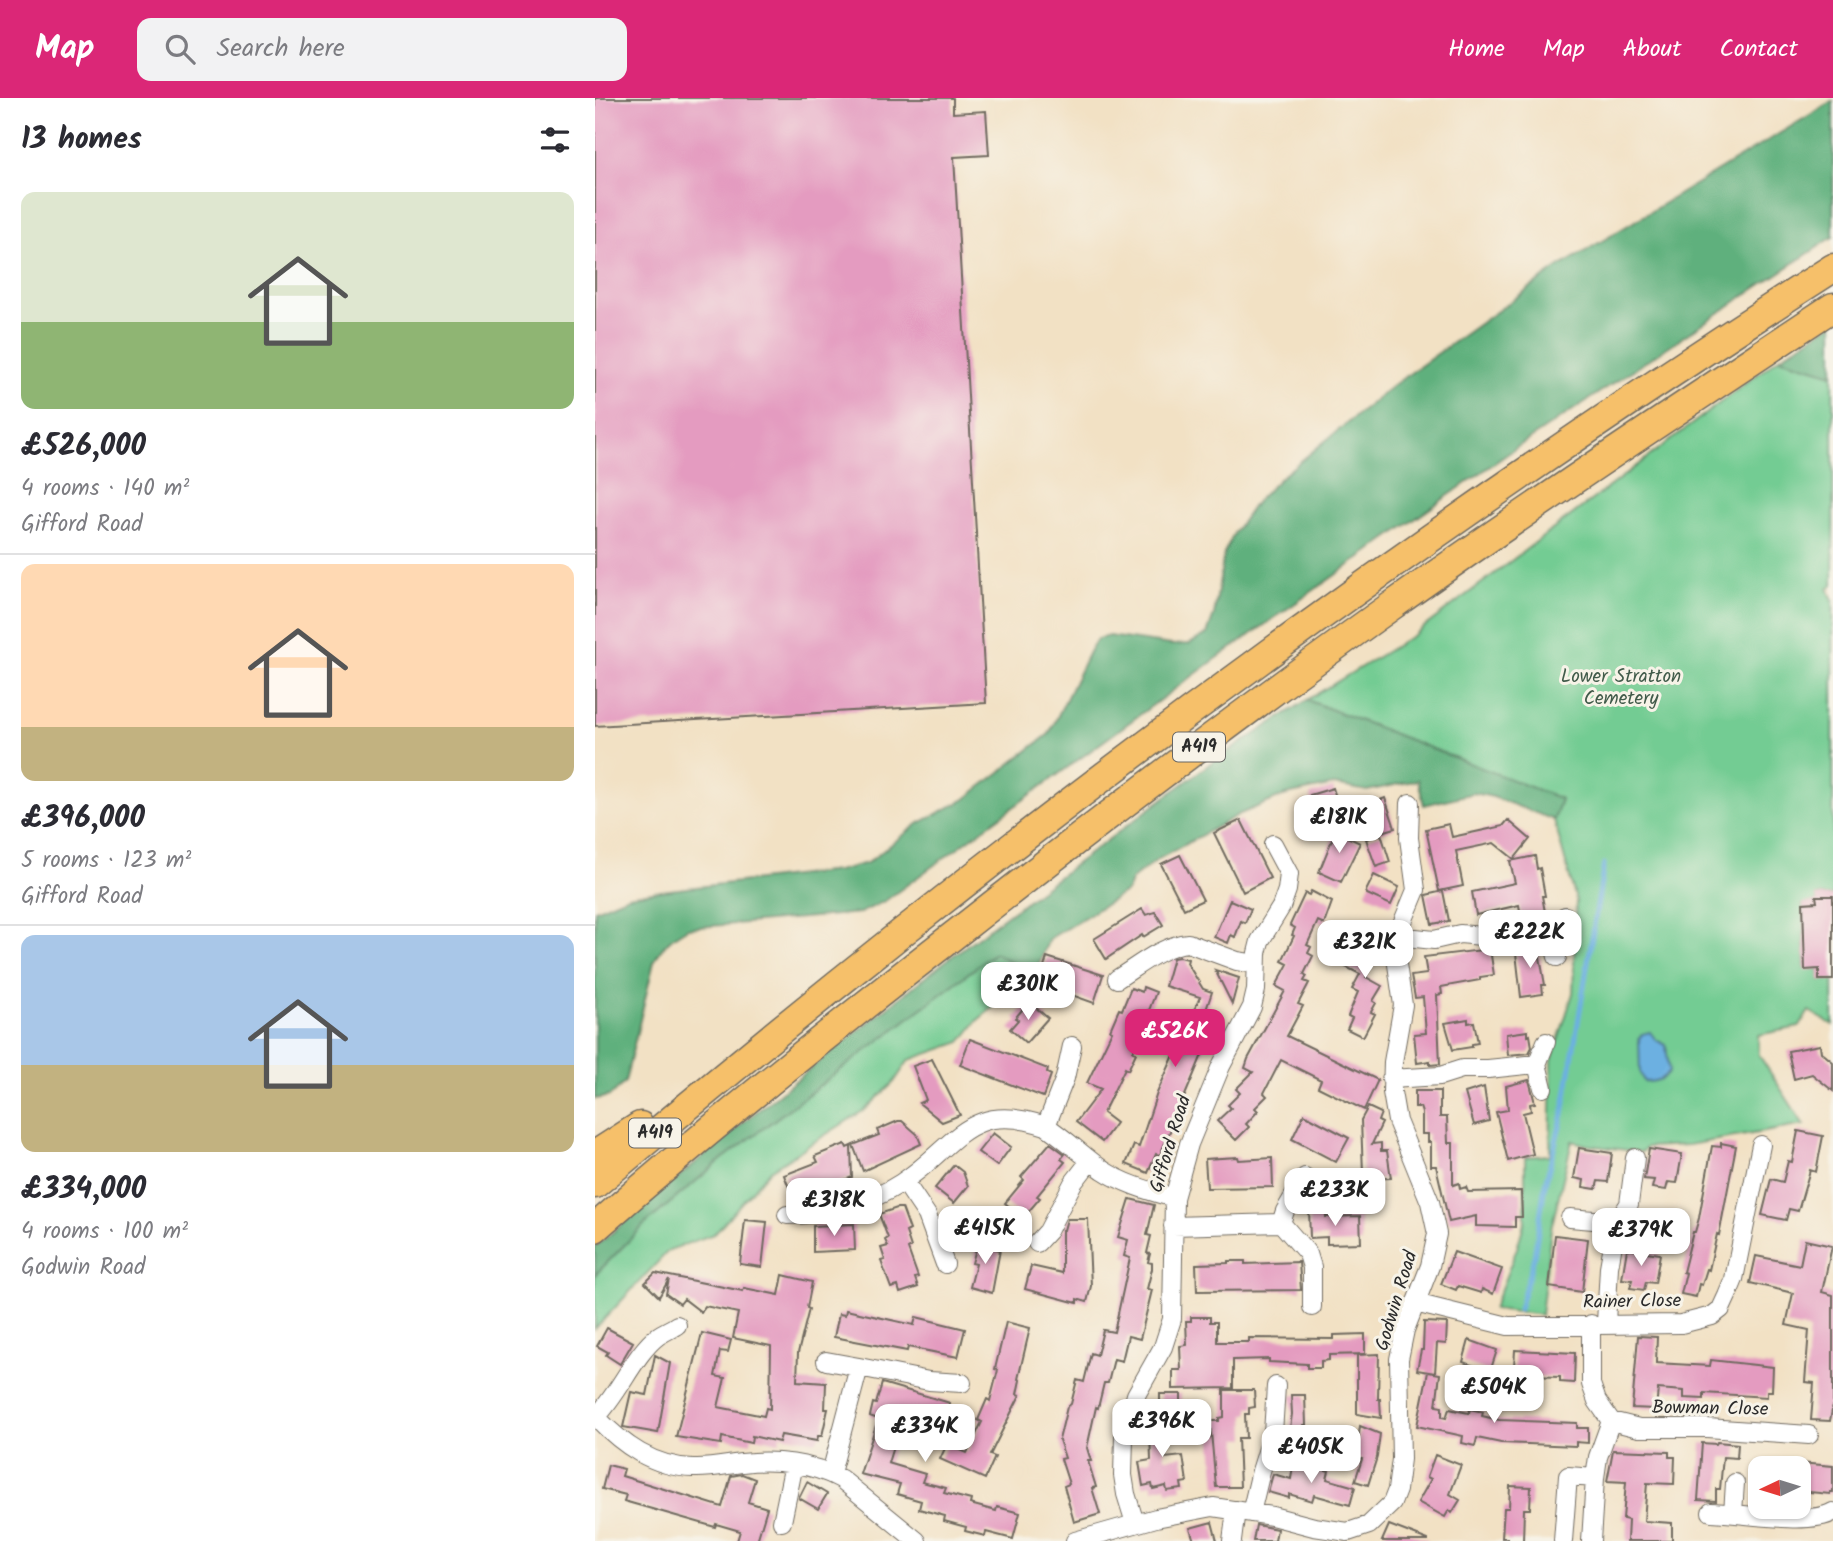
<!DOCTYPE html>
<html lang="en">
<head>
<meta charset="utf-8">
<style>
  :root { --surface:#fff; --page:#f2f2f3; --text:#2b2b33; --muted:#7c7c81; --line:#e1e1e2; --accent:#db2777 }
  body { margin:0; font-family:Kalam,sans-serif; background:var(--page); color:var(--text); height:100vh; display:flex; flex-direction:column; font-size:26px; white-space:nowrap }
  * { box-sizing:border-box; margin:0 }
  p { font-size:23px; color:var(--muted) }
  .icon { flex:none; width:38px; height:38px; fill:none; stroke:currentColor; stroke-width:2; stroke-linecap:round; stroke-linejoin:round }
  .map { position:relative; flex:1; overflow:hidden }
  .panel { display:flex; flex-direction:column; background:var(--surface); width:595px }
  .panel>* { flex:none }
  .needle { width:46px; rotate:266deg }
  .fabs { position:absolute; left:1153px; top:1358px; display:grid; gap:14px }
  .fabs a { display:grid; place-items:center; width:63px; height:63px; border-radius:14px; background:var(--surface); box-shadow:0 2px 5px #0004; font-size:35px }
  .price { position:absolute; translate:-50% -60px; padding:0 16px; border-radius:14px; background:#fff; color:#222; font-size:23px; line-height:46px; filter:drop-shadow(0 2px 4px #0008) }
  .price::after { content:''; position:absolute; left:50%; top:42px; width:21px; height:16px; margin-left:-10px; background:inherit; clip-path:polygon(0 0,100% 0,50% 100%) }
  .price.selected { background:var(--accent); color:#fff }
  ul { padding:0; list-style:none }
  li { display:grid; align-content:center; gap:14px; height:371px; padding:0 21px }
  li+li { border-top:2px solid var(--line) }
  li span { display:grid; place-items:center; height:217px; border-radius:14px; color:#555 }
  li>.icon { margin-inline-start:auto }
  span .icon { width:126px; height:126px; fill:#fffc; stroke-width:1 }
  li b { font-size:30px }
  h2 { display:flex; justify-content:space-between; align-items:center; height:84px; padding:0 21px; font-size:30px }
  header { display:flex; align-items:center; gap:42px; box-sizing:border-box; height:98px; padding:0 35px; background:var(--accent); color:#fff }
  header strong { font-size:33px }
  nav { display:flex; gap:38px; margin-inline-start:auto; font-size:24px }
  .search { width:490px; height:63px; background:var(--page); display:flex; align-items:center; gap:18px; box-sizing:border-box; padding:0 24px; border-radius:14px; color:var(--muted); font-size:26px }
  main { display:flex; flex:1; min-height:0 }
  .map>svg:first-child { display:block }
</style>
</head>
<body>
<header>
<strong>Map</strong>
<div class="search"><svg class="icon" aria-label="search" viewBox="0 0 24 24"><circle cx="10" cy="10" r="6"/><path d="M15 15l6 6"/></svg>Search here</div>
<nav><a>Home</a><a>Map</a><a>About</a><a>Contact</a></nav>
</header>
<main>
<section class="panel">
<h2>13 homes<svg class="icon" aria-label="filters" viewBox="0 0 24 24"><path d="M4 7h16M4 17h16"/><circle cx="9" cy="7" r="2"/><circle cx="15" cy="17" r="2"/></svg></h2>
<ul>
<li><span style="background:linear-gradient(#dfe7d0 60%,#8fb573 0)"><svg class="icon" aria-label="home" viewBox="0 0 24 24"><path d="M3 11l9-7 9 7M6 9v11h12V9"/></svg></span><div><b>£526,000</b><p>4 rooms · 140 m²</p><p>Gifford Road</p></div></li>
<li><span style="background:linear-gradient(#ffd9b3 75%,#c2b280 0)"><svg class="icon" aria-label="home" viewBox="0 0 24 24"><path d="M3 11l9-7 9 7M6 9v11h12V9"/></svg></span><div><b>£396,000</b><p>5 rooms · 123 m²</p><p>Gifford Road</p></div></li>
<li><span style="background:linear-gradient(#a9c7e8 60%,#c2b280 0)"><svg class="icon" aria-label="home" viewBox="0 0 24 24"><path d="M3 11l9-7 9 7M6 9v11h12V9"/></svg></span><div><b>£334,000</b><p>4 rooms · 100 m²</p><p>Godwin Road</p></div></li>
</ul>
</section>
<div class="map">
<svg width="1238" height="1443" viewBox="0 0 1238 1443">
  <rect width="100%" height="100%" fill="#f7f3e8"/>
  <filter id="ink" filterUnits="userSpaceOnUse"><feTurbulence type="fractalNoise" baseFrequency=".0143" numOctaves="2"/><feDisplacementMap in="SourceGraphic" scale="14" xChannelSelector="R" yChannelSelector="G"/><feConvolveMatrix kernelMatrix="1 2 1 2 8 2 1 2 1" color-interpolation-filters="sRGB"/></filter>
  <filter id="wash" filterUnits="userSpaceOnUse"><feTurbulence type="fractalNoise" baseFrequency=".00686" numOctaves="4" result="noise"/><feDisplacementMap in="SourceGraphic" scale="28" xChannelSelector="R" yChannelSelector="G"/><feGaussianBlur stdDeviation="1.57" result="paint"/><feColorMatrix in="noise" values="0 0 0 0 0 0 0 0 0 0 0 0 0 0 0 0 0 1.4 0 .05"/><feComposite in="paint" operator="in"/></filter>
  <g filter="url(#wash)">
    <rect width="100%" height="100%" fill="#f2e1c4"/>
    <path fill="#73cc93" stroke="#4f7c5f" stroke-width="2" d="M1184 260 1238 276V487L1233 490 1238 503V798H1222V804L1208 806 1210 871H1224L1225 882H1238V927L1214 913 1204 929 1163 937 1164 957 1209 1027 1093 1047 1052 1049 1047 1054 992 1047 977 1043 956 1131 946 1217 898 1211 922 1150 930 1122V1059L955 1057 957 962 978 895 981 802 959 722 966 701 712 602 817 538Z
      M400 855 439 878 434 901 416 895 384 921 366 944 314 962 299 984 271 1011 175 1072 119 1136 74 1152 0 1231V1177L49 1127 126 1062Z"/>
    <path fill="#5eb07d" stroke="#446e54" stroke-width="2" d="M1238 3V139L921 350 621 561 290 803 265 815 93 830C77 839 67 847 59 864L30 984 15 998 0 1001V812L33 798 57 794 242 773 272 765 324 725 369 702 454 636 495 552 502 541 514 538 577 547 594 546 612 536 619 517 629 455 639 435 660 405 685 380 800 286 964 169Z
      M1238 225V276L1184 260Z
      M712 602 966 701 959 722 898 699 879 695 829 707 823 682 772 693 739 687 691 697 645 716 562 762 537 781 532 793 454 841 439 878 400 855 126 1062 49 1127 0 1177V1149L155 1019 348 865 613 667Z"/>
    <path fill="#6cb0e1" stroke="#4c6e86" stroke-width="2" d="M1055 934 1061 942 1071 947 1074 974C1067 982 1060 984 1049 984L1045 975 1044 941 1047 936Z"/>
    <g fill="none" stroke-linecap="round" stroke-linejoin="round">
      <path stroke="#6cb0e1" stroke-width="5" d="M924 1211 939 1159 950 1086 968 1016 1009 766"/>
    </g>
    <g id="blocks">
      <path fill="#e49bc0" d="M0 0H358V15L391 13 394 57 359 59 391 605 0 628Z
        M738 690 745 713 743 714 745 720 729 725 727 720 722 721 715 697Z
        M790 700 800 730 784 735 774 706Z
        M646 722 675 780 648 794 619 735Z
        M745 722 750 738 765 745 746 784 724 774Z
        M913 722 935 741 919 761 899 745 861 753 868 788 844 793 831 731 854 726 857 739 908 728Z
        M786 736 795 764 781 769 771 741Z
        M585 757 608 802 589 811 566 766Z
        M940 758 942 771 945 770 950 798H947L950 814 926 818 924 807 881 817 877 794 920 785 915 763Z
        M779 777 804 789 796 807 772 796 771 793Z
        M716 793 737 804 729 826 723 823 712 847 716 849 713 855 718 858 709 876 712 878 709 883 714 885 703 906 708 908 692 938 783 982 769 1012 723 989 726 982 686 962 669 995 672 998 660 1010 663 1013 651 1026 654 1029 641 1042 622 1023 636 1010 633 1007 645 995 641 991 658 974 650 970 653 961 690 893 681 888 693 866 687 863 699 838 697 837 700 830 695 827 710 795 714 797Z
        M848 793 854 823 837 826 831 797Z
        M1221 798H1238V882H1224V871L1210 872 1208 805 1222 804Z
        M635 802 656 811 650 825 646 823 640 839 636 837 633 845 619 839Z
        M547 811 551 817 560 814 568 827 548 839 547 837 511 861 499 841Z
        M777 825 792 833 771 879 787 888 778 903 781 905 776 914 780 916 768 939 752 931 757 920 753 918 763 894 757 891 765 876 751 869Z
        M928 845 943 848 950 887H947L948 896 926 899 920 846Z
        M895 851 899 877 885 879V882L846 889 847 896 842 897 845 966 835 967V963L822 965 819 936 831 935 828 899 820 900 816 878 832 876 829 859Z
        M452 859 508 877 499 905 471 895 473 890 446 880Z
        M584 859 593 861 592 865 608 891 617 894 608 921 620 926 565 1057 561 1056 553 1075 531 1066 539 1047 544 1049 562 995 605 899 570 888 578 860Z
        M620 872 644 880 637 906Z
        M548 889 561 894 538 954 541 955 533 972 530 970 508 1015 521 1025 507 1044 481 1024 506 991 492 985 517 933 515 932 524 911 527 912 536 890 547 894Z
        M434 904 453 920 431 945 415 931 423 922 420 920Z
        M873 921V925L879 924 883 945 877 946V949L858 952 850 925Z
        M933 933V938L935 937 937 949 934 955 913 957 911 936Z
        M375 941 453 971 452 975 456 977 448 999 365 967Z
        M1225 947 1226 954 1238 964V993L1217 976 1199 981 1193 953Z
        M337 961 365 1017 347 1024 324 1005 331 1002 318 968Z
        M934 982 940 1005 935 1006 936 1013 928 1015 938 1056 913 1063 901 1014 913 1012 911 988Z
        M889 989 894 1023 879 1027 870 995Z
        M820 993H845V1019H852L853 1045H858V1087L864 1085 865 1091 871 1089 873 1094 926 1093 927 1119H920V1129L881 1128V1118L854 1124 841 1068H836V1044H833V1036H827V1015L825 1009H820Z
        M773 1009 786 1015 783 1023 787 1025 777 1046 786 1045V1053H792L796 1080 772 1081V1074L768 1075 766 1022Z
        M709 1016 754 1040 741 1064 697 1041Z
        M303 1023H307L322 1036 326 1046 268 1073 258 1047 284 1037 282 1032Z
        M1203 1033 1228 1038 1221 1074 1215 1072 1203 1113 1194 1111 1191 1122 1167 1117 1176 1081 1188 1084 1193 1063 1197 1064Z
        M398 1035 416 1049 402 1068 383 1054Z
        M455 1045 470 1056 466 1061 470 1064 442 1098 445 1100 428 1120 410 1105 429 1082 426 1079Z
        M1126 1045 1141 1048 1124 1137 1122 1136 1114 1172 1112 1171 1107 1187 1104 1186 1101 1199 1086 1196 1091 1175 1088 1174 1098 1134H1100L1104 1120 1117 1048 1126 1049Z
        M250 1046 252 1050 256 1048 257 1079 209 1099 207 1093 197 1097 189 1077 223 1064 220 1058Z
        M984 1050 1017 1055 1013 1084 1003 1083 1001 1091 988 1089 989 1082 979 1080Z
        M1054 1051 1087 1056 1082 1085 1073 1084 1071 1092 1057 1090 1059 1082 1049 1081Z
        M643 1059 644 1062 677 1060 678 1089 612 1090 610 1061Z
        M359 1067 368 1074 373 1088 359 1105 340 1090Z
        M535 1101 559 1107 552 1137 556 1138 552 1155 555 1156 553 1164 557 1165V1171L552 1191 557 1192 545 1241 533 1238 527 1263 519 1261 513 1285H509L503 1310 501 1309 492 1350 496 1363H493L501 1389 497 1390 505 1416 479 1424 469 1388 474 1386 466 1361 470 1360 464 1342 472 1309 476 1306 482 1282 489 1284 496 1255 502 1257 508 1232 519 1234 535 1160 529 1158 533 1142 523 1139Z
        M302 1110H307L315 1132 311 1134 316 1149 313 1151 323 1179 320 1180 323 1189 305 1195 303 1188 296 1190 286 1163 290 1162 286 1150 293 1148 290 1142 293 1140 284 1116Z
        M714 1111H731V1119L765 1118 766 1145 732 1146V1139L715 1140Z
        M472 1121H493L496 1188 492 1204 482 1201V1205L430 1191 436 1168 467 1175V1132H469Z
        M150 1122 172 1124 167 1169 145 1166Z
        M259 1126 260 1152 218 1154V1128Z
        M387 1129 393 1149 405 1152 397 1195 375 1189 381 1166 377 1165Z
        M960 1137 993 1141 987 1194 954 1189Z
        M1210 1142 1237 1148 1227 1194 1238 1197V1307L1235 1323 1216 1322 1219 1285 1210 1284 1214 1232 1191 1227 1198 1195 1155 1185 1161 1158 1205 1167Z
        M1032 1151 1065 1156 1060 1185 1051 1184 1049 1192 1035 1190 1037 1182 1027 1181Z
        M859 1154 907 1171 898 1196 887 1191 886 1195 863 1188 861 1192 846 1186Z
        M633 1163H650V1166L704 1164 706 1192 602 1193 601 1166 633 1165Z
        M60 1175 148 1193 149 1190 184 1197 188 1177 217 1184 212 1210 214 1211 203 1255 202 1283 231 1285 230 1311H233L227 1338H223L222 1343 186 1337 184 1344 157 1338 156 1345 127 1339 126 1346 81 1339 107 1235 136 1242 133 1254 125 1253 120 1278 130 1280 123 1309 169 1318 171 1310 175 1311 176 1248 138 1240 143 1215 110 1208 106 1214 89 1201 85 1206 71 1196 74 1181 64 1199 50 1185Z
        M251 1212 319 1227 321 1219 370 1231 363 1259 313 1249 312 1253 239 1239 244 1216 250 1217Z
        M596 1219H615V1224H622V1244H654V1240L739 1241V1237L770 1236V1256L734 1257V1262L726 1263V1270H712V1266L674 1264V1261L638 1262V1290L578 1291V1272H586L585 1248 592 1247 591 1223H596Z
        M411 1224 435 1230 423 1281 425 1282 422 1296 425 1297 395 1357 400 1359 390 1381 345 1361 352 1346 372 1355 387 1324 383 1322 392 1301 395 1303 403 1272 400 1271Z
        M829 1224 852 1225 851 1246 842 1245 840 1275 822 1272 826 1252H828Z
        M12 1230 38 1244 25 1266 11 1257 13 1254 2 1248Z
        M1043 1238 1062 1239 1061 1265 1115 1268 1116 1262 1178 1269 1177 1293H1172V1299L1109 1295V1301L1089 1300V1293L1063 1291 1061 1311 1037 1310Z
        M874 1242 902 1252 895 1274 868 1264Z
        M920 1252 980 1255 979 1285 965 1284V1279L934 1278V1286L918 1285Z
        M784 1256 783 1301H785L786 1320 762 1316V1257Z
        M60 1257 75 1265 63 1335 28 1329 36 1294 52 1297Z
        M833 1274 845 1276 841 1308 847 1309V1319L851 1320 854 1311 874 1315 875 1311 888 1314 887 1318 904 1322 982 1325V1330H993V1345L981 1344V1348L906 1345 882 1340 880 1348 867 1345 868 1338 822 1328Z
        M287 1285 355 1305 349 1330 307 1319 293 1365 330 1376 327 1384 351 1390 349 1395 376 1402 375 1406 401 1413 402 1409 425 1415 418 1441 391 1434 390 1438 370 1433 371 1429 349 1423 350 1418 324 1411 326 1403 302 1396 305 1386 265 1376 283 1321 275 1318 278 1305 281 1306Z
        M629 1292H659L660 1309 654 1310V1316H650L651 1340H643L645 1389H621L615 1323H624V1320L629 1319Z
        M565 1296H586V1314L565 1315Z
        M696 1297H710L711 1327H709L705 1354 692 1352 697 1316Z
        M574 1317V1331H570V1360L588 1358 592 1384 586 1385 587 1391 572 1393 571 1388 558 1391 557 1386 548 1388 544 1364 556 1362 555 1334H551L550 1318Z
        M765 1328 785 1336 782 1359 773 1387 760 1383 767 1361 761 1360Z
        M1122 1344 1143 1346 1142 1360 1128 1359 1125 1391H1121V1403L1103 1402 1107 1345 1121 1346Z
        M1018 1352 1074 1354V1359H1080L1079 1386 1052 1385 1049 1423 1077 1425V1443H1032L1033 1422 1028 1421 1031 1384 1012 1383Z
        M840 1357 866 1367 855 1396 865 1402 857 1415 854 1412 850 1419 823 1404 836 1381 832 1379Z
        M699 1362 734 1373 732 1381 760 1389 755 1407 719 1397 717 1403 694 1396V1400L673 1394 678 1376 696 1381Z
        M1204 1365 1238 1368V1394H1235V1396L1204 1393Z
        M13 1367 29 1371 27 1378 127 1409 136 1378 147 1376 160 1381 153 1404 172 1410 162 1443H142L145 1433 121 1426 120 1429 29 1403 31 1397 7 1391Z
        M212 1384 232 1396 223 1411 204 1400Z
        M915 1388 936 1389 935 1411H929L928 1443H912V1440H907L909 1410H914Z
        M617 1424 622 1443H599L595 1430Z
        M661 1427 682 1431 680 1443H658Z
        M794 1427 833 1442V1443H787Z"/>
    </g>
  </g>
  <g filter="url(#ink)">
    <use href="#blocks" fill-opacity="0" stroke="#716b61" stroke-width="2"/>
    <g fill="none" stroke-linecap="round" stroke-linejoin="round">
      <g stroke="#716b61" stroke-width="20">
        <path id="minor" d="M802 838 839 842 865 836 887 838 928 834 957 838 962 859
          M957 838 970 818
          M522 881C543 868 568 847 593 845L642 863 661 866
          M477 948 470 980 451 1028C471 1041 488 1058 508 1072 529 1086 555 1093 579 1100
          M942 966 948 990
          M796 981 845 978 867 971H893L942 966 951 944
          M1040 1060 1034 1106 1022 1124 1068 1131
          M309 1083 332 1117 350 1166
          M192 1117C230 1117 274 1106 306 1085 361 1050 371 1001 451 1028
          M975 1120 1022 1124 1014 1169 1011 1225
          M686 1125 713 1156 717 1169V1209
          M578 1128 686 1125 690 1113 710 1079
          M442 1145 453 1133 478 1085 495 1063
          M820 1205 913 1228 1086 1226 1117 1218 1126 1211 1132 1198 1139 1181 1166 1047
          M996 1226V1286L1002 1303 1016 1323 1044 1330H1112L1214 1337
          M231 1263 264 1269
          M1 1319C24 1296 40 1255 63 1238 69 1234 76 1231 82 1227
          M0 1320 1 1319C28 1347 58 1369 98 1370 114 1371 131 1367 147 1365 179 1361 217 1365 246 1381L322 1443
          M236 1375 264 1269 334 1283 367 1285
          M1000 1380 1003 1359 1016 1323
          M1116 1414C1146 1415 1214 1428 1238 1414
          M656 1415 666 1373 678 1335 681 1288
          M1138 1415 1140 1385
          M187 1424 199 1366
          M540 1425 531 1396 528 1377 529 1339 541 1297 568 1249 577 1221 579 1100 594 1046 626 968 657 909 661 892 662 855 665 843 686 809 692 792 694 776 678 746
          M480 1443 561 1420 618 1409 677 1418 719 1429 753 1434 774 1427 797 1405 802 1392 806 1361 804 1261 810 1232 835 1168 842 1136 835 1104 802 1023 797 994 798 964 808 907 800 853 802 838 821 792 814 740 815 705
          M637 1443 641 1412
          M968 1443 973 1378 1000 1380 996 1443"/>
      </g>
      <g stroke="#716b61" stroke-width="31">
        <path id="trunk" d="M0 1057 45 1028
          M0 1086C392 754 805 447 1238 170
          M0 1130C119 1026 242 928 367 831 507 721 649 613 795 509 940 406 1089 307 1238 209"/>
      </g>
      <use href="#minor" stroke="#fff" stroke-width="18"/>
      <use href="#trunk" stroke="#f6c06b" stroke-width="28"/>
    </g>
  </g>
  <g text-anchor="middle" dominant-baseline="central" stroke-width="6" stroke-linejoin="round" paint-order="stroke">
    <g fill="#f7f3e8" stroke="#686764" stroke-width="2">
      <rect x="578" y="634.5" width="52" height="29" rx="5"/>
      <rect x="34" y="1020.5" width="52" height="29" rx="5"/>
    </g>
    <g font-size="18" font-weight="bold" fill="#2b2b2b">
      <text x="604" y="649">A419</text>
      <text x="60" y="1035">A419</text>
    </g>
    <g font-size="19" fill="#415b4a" stroke="#f7f3e8">
      <text x="1026" y="579">Lower Stratton<tspan x="1026" dy="22">Cemetery</tspan></text>
    </g>
    <g font-size="19" fill="#2b2b2b" stroke="#f7f3e8">
      <text transform="translate(576 1046) rotate(-73)">Gifford Road</text>
      <text transform="translate(802 1203) rotate(-73)">Godwin Road</text>
      <text transform="translate(1037 1204) rotate(-1)">Rainer Close</text>
      <text transform="translate(1115 1311) rotate(1)">Bowman Close</text>
    </g>
  </g>
</svg>
<div class="fabs">
<a><svg class="needle" viewBox="-14 -14 28 28"><path d="M0-13l5 13h-10z" fill="#e53935"/><path d="M0 13l5-13h-10z" fill="#7c7c81"/></svg></a>
</div>
<b class="price" style="left:744px;top:757px">£181K</b>
<b class="price" style="left:935px;top:872px">£222K</b>
<b class="price" style="left:770px;top:882px">£321K</b>
<b class="price" style="left:433px;top:924px">£301K</b>
<b class="price selected" style="left:580px;top:971px">£526K</b>
<b class="price" style="left:740px;top:1130px">£233K</b>
<b class="price" style="left:239px;top:1140px">£318K</b>
<b class="price" style="left:390px;top:1168px">£415K</b>
<b class="price" style="left:1046px;top:1170px">£379K</b>
<b class="price" style="left:899px;top:1327px">£504K</b>
<b class="price" style="left:567px;top:1361px">£396K</b>
<b class="price" style="left:330px;top:1366px">£334K</b>
<b class="price" style="left:716px;top:1387px">£405K</b>
</div>
</main>
</body>
</html>
